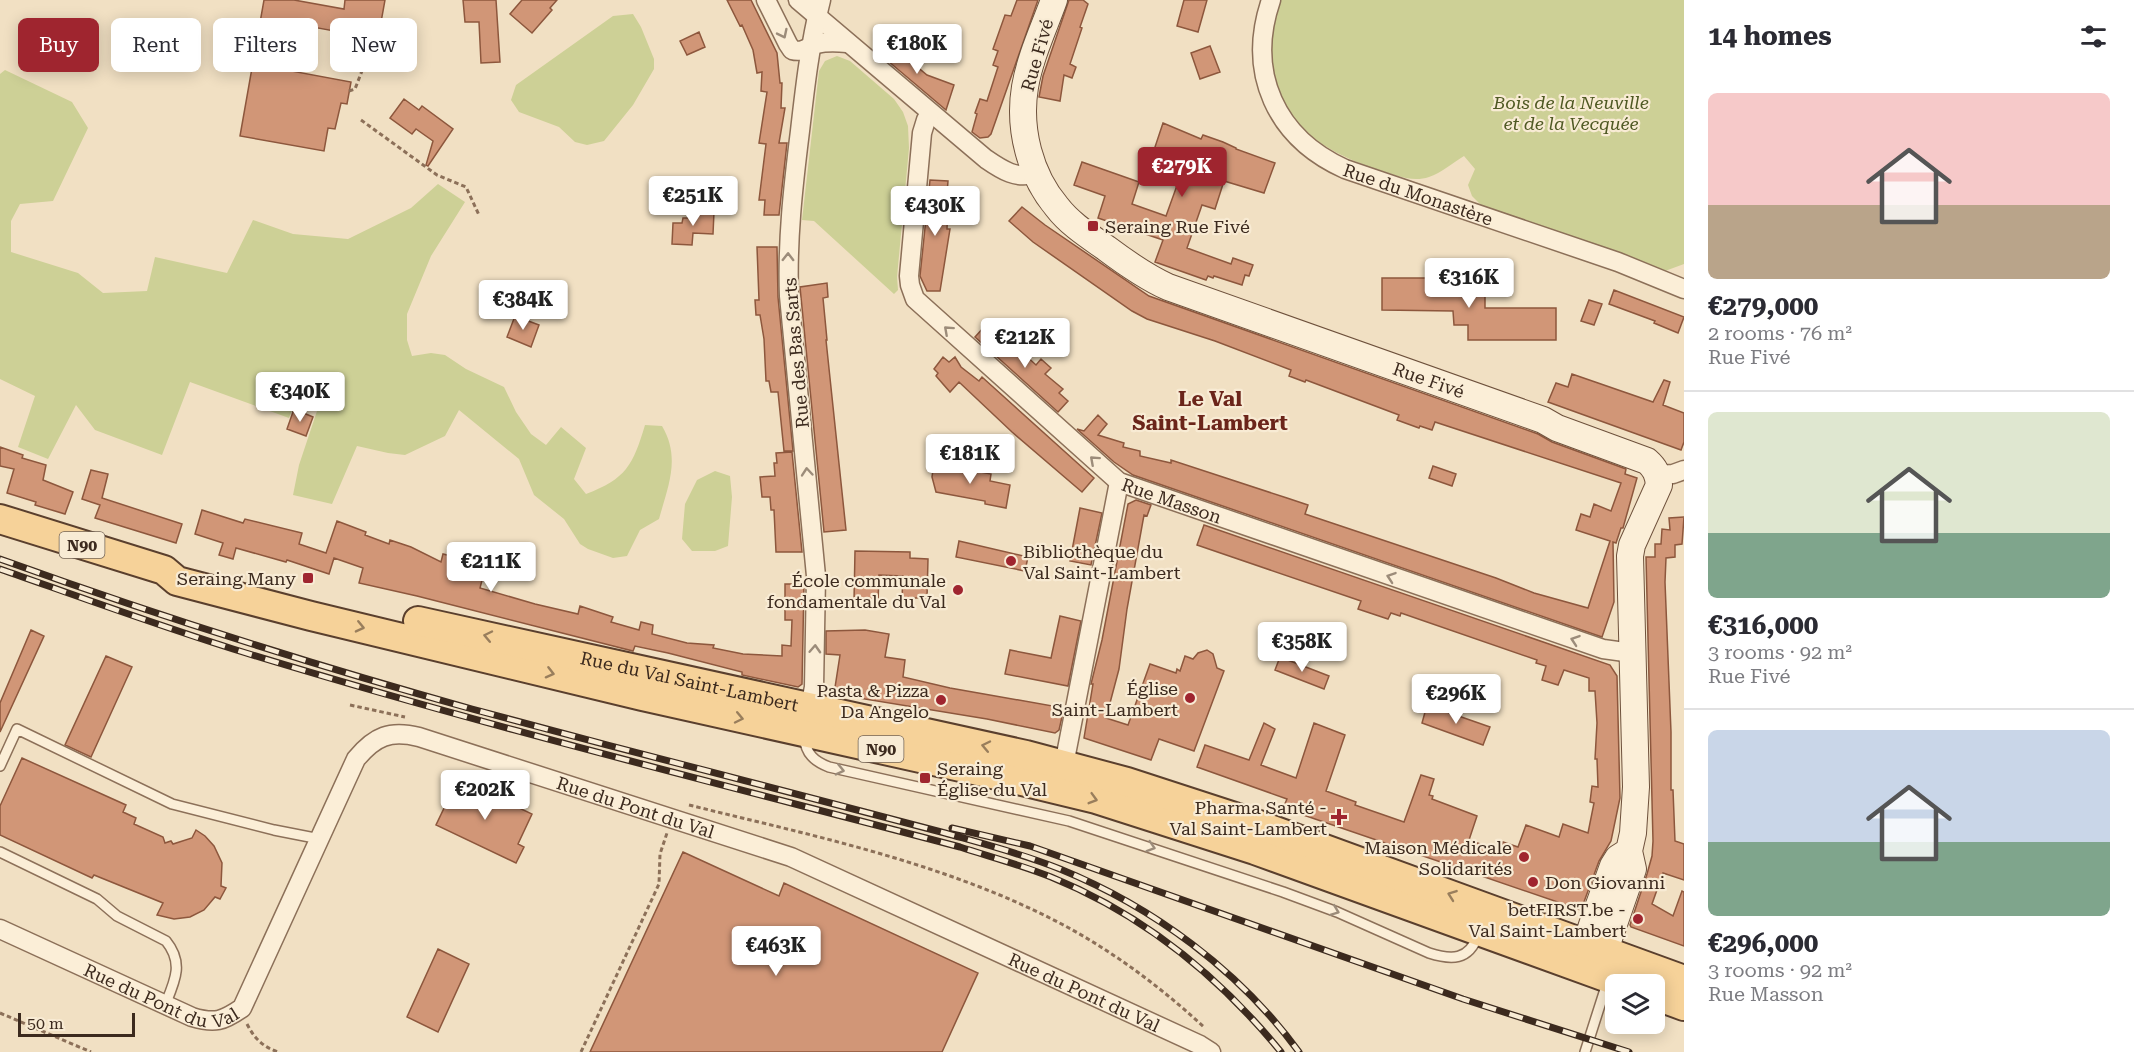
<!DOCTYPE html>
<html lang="en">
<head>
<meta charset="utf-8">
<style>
  :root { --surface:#fff; --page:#f2f2f3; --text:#2b2b33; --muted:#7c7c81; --line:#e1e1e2; --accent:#9f252f }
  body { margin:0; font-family:"Roboto Serif",serif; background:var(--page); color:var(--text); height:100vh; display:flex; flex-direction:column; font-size:22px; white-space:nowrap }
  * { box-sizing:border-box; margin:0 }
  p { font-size:20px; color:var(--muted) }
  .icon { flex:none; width:33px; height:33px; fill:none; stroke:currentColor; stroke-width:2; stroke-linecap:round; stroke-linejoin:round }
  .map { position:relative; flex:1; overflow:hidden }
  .panel { display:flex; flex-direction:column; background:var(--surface); width:450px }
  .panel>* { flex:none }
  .top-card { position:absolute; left:18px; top:18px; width:570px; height:54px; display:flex; gap:12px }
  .controls { position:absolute; left:1605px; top:974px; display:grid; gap:12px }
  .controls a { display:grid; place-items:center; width:60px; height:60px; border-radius:9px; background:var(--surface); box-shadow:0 3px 15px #0003; font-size:30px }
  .scale { position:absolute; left:18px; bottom:15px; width:117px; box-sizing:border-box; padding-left:6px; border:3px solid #3c2a1e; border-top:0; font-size:16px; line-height:21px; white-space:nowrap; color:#3c2a1e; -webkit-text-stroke:4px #f8ebd4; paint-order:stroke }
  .price { position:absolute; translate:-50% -51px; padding:0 14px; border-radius:6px; background:#fff; color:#222; font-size:20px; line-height:39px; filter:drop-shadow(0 2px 3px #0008) }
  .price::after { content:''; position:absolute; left:50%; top:36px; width:18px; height:14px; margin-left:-9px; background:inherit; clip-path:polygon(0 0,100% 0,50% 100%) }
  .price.current { background:var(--accent); color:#fff }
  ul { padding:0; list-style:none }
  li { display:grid; align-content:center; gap:12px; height:318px; padding:0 24px }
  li+li { border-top:2px solid var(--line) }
  li span { display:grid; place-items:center; height:186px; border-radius:9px; color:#555 }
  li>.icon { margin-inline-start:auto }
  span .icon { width:108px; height:108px; fill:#fffc; stroke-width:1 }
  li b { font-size:26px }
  h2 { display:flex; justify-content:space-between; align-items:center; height:72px; padding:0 24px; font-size:26px }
  .pill { padding:0 21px; border-radius:9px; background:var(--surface); box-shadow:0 3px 15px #0003; font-size:21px; line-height:54px }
  .pill.current { background:var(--accent); color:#fff }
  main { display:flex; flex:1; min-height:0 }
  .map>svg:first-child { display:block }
</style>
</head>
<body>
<main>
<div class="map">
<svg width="1684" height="1052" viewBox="0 0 1684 1052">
  <rect width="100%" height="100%" fill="#f1e0c3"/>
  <path fill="#cdd096" d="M1279 0H1684V264L1665 271 1482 206 1472 196 1468 185 1475 169 1464 156C1454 162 1441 173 1429 177 1411 183 1393 174 1376 169 1328 153 1276 123 1270 67 1269 60 1271 51 1271 44 1272 28 1272 15 1279 0Z
    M633 14 641 27 654 59V69L633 105 604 141 587 145 575 142 559 127 519 112 511 100 516 85 613 16Z
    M837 56 850 61 894 99 903 112 908 126 909 148 897 277 898 290 894 294 814 221 802 220 819 71 825 61Z
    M5 70 72 102 88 128 53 201 20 204 11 221V252L78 273 103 293 147 291 155 257 227 273 253 220 293 234 348 239 411 208 438 184 465 202 431 256 407 314V340L412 356 431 353 445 355 466 369 504 387 516 412 531 434 546 445 561 427 586 448 574 479 586 494C626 479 633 465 645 425L662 426C681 458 668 486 659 519L640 530 627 556 613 558 588 549 580 544 564 519 534 495 519 459 459 410 445 436 405 455 388 453 357 446 332 504 293 495 299 465 318 408 296 399 289 418 190 382 162 455 95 430 76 405 48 459 18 447 35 396 0 379V74Z
    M715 471 730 476 732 497 728 546 715 551H692L682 539 685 504 697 480Z"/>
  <path fill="#d19677" stroke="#8d573d" stroke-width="1.5" d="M264 0H294L344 9 345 0H385L378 39 291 23 288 40 280 39 275 68 351 82 347 104 341 103 335 129 328 128 324 151 240 136Z
    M463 0H496L500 62 481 63 479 22H465Z
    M522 0H557L550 8 552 10 532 33 510 14Z
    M727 0H751L777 53 780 83H782L781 108H785L779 143H787L779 215H764L765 200H759L766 144 759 143 767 92 761 91 762 72 757 73 753 50 742 25 740 26Z
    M1017 0H1038L991 134 988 137 980 138 972 132 977 114 975 113 980 99 987 101 998 67 993 65 998 51 993 49 1005 15 1011 16Z
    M1069 0H1083L1088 4 1080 27 1082 28 1070 64 1076 67 1072 78 1064 75 1060 101 1039 97 1043 76Z
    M1184 0H1207L1198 32 1177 26Z
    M699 32 705 47 687 55 680 41Z
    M884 39 927 75 954 85 946 110 875 50Z
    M1210 46 1220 72 1200 79 1191 53Z
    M404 99 419 110 422 106 453 129 428 166 426 165 433 141 416 129 412 134 390 118Z
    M1163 123 1201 139 1203 135 1223 142 1236 148V149L1275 163 1264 193 1224 181 1215 209 1202 205 1187 248 1231 264 1233 258 1253 265 1249 276 1245 275 1242 285 1214 276 1213 278 1208 276 1206 280 1155 262 1163 240 1098 218 1105 196 1074 185 1082 162 1139 182 1132 204 1166 216 1184 166 1153 153Z
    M930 180 948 181 946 206 948 203 947 229H950L940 291H927L920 276Z
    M1022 207 1045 225 1149 296 1538 434 1552 442 1626 469 1625 474 1637 478 1623 528H1621L1616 543 1613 542 1614 602 1602 637 1133 475 1114 462 1077 429 1084 431 1098 415 1107 424 1098 435 1124 443 1123 447 1140 451V456L1171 463V460L1287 498 1308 505 1305 514 1496 578 1534 593 1588 608 1610 541 1576 530 1581 514 1590 517 1594 504 1611 511 1621 483 1435 422 1432 430 1420 426 1419 428 1397 420 1399 415 1306 380 1305 382 1289 376 1291 370 1215 341 1147 319 1132 311 1033 242 1009 221Z
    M688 210 714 212 713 234 693 233 692 245 672 244 673 223H682L683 218H688Z
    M757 247H777L778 297 793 451H784L778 392H771L769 381H766L764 339 760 315H756L755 300H759Z
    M1382 278H1470L1471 294 1485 293V308H1556V340H1468V325H1454L1453 311 1382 310Z
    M827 283 828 297 823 298 827 340H826L846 530 824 532 800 287Z
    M1614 290 1684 317 1678 333 1654 323 1655 321 1609 304Z
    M1589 300 1602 304 1594 325 1581 321Z
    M515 316 539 325 531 347 507 337Z
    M984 327 1002 344 1008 339 1036 365 1041 359 1051 368 1045 374 1063 389 1059 393 1068 401 1058 412 975 337Z
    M943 357 949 362 955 357 961 367 979 381 982 377 1094 478 1082 492 1012 432 959 382 950 392 936 376 938 373 934 369Z
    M1572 374 1653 402 1664 380 1670 382 1663 405 1684 413V442L1681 450 1548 402 1556 383 1568 387Z
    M294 409 313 417 306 436 287 429Z
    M0 447 23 455 22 458 46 465 43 480 73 492 65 514 35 505 36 502 7 493 14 469 0 466Z
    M792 452 802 552H776L774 510H771L770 497H762L760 477 775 476 774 463H777L776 453Z
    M934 463 991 474 990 481 1010 485 1006 508 985 504V501L936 492 932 477Z
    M1433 466 1456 474 1452 486 1429 478Z
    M91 470 108 474 102 498 182 524 176 543 95 518 100 505 82 499Z
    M1136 500 1151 505 1147 516 1144 515 1127 609 1119 669 1106 718 1128 725 1150 664 1176 673 1177 669 1180 671 1185 656 1193 659 1198 653 1207 650 1213 654 1217 668 1224 671 1194 751 1159 739 1151 760 1084 738 1093 684H1091L1102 640 1128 504Z
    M1080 508 1102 513 1091 565 1070 561Z
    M202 510 243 523 245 519 302 533 299 544 326 553 337 521 366 532 365 535 389 544 390 540 411 547 441 562 443 554 486 565 480 588 535 604 578 614 580 606 613 617 611 622 639 630 641 622 653 625 652 634 687 643 714 645 713 648 743 654 782 656V645L791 646 792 620H785V584H804L802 684 798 687 742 675V672L668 653 635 646 633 651 417 596 359 583 363 568 334 558 329 574 287 560 286 562 236 548 233 559 219 555 223 543 195 534Z
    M1684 517 1682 544 1675 545V557L1666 558 1665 582 1671 732V790H1673L1675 841 1684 844V880L1663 873 1652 904 1673 916 1682 891 1684 892V946L1631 927 1630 925 1647 874 1652 856 1653 841 1646 557H1655V544H1661L1662 529 1670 530 1669 518Z
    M1204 525 1610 665 1617 676 1620 798 1611 841 1599 861 1581 910 1283 808 1287 799 1197 767 1205 745 1249 760 1264 723 1275 729 1261 765 1296 778 1314 723 1345 735 1326 791 1356 802 1355 805 1404 822 1421 775 1434 779 1429 795 1433 796 1432 799 1477 816 1469 840 1500 851 1503 842 1518 847 1526 825 1559 837 1563 824 1588 833 1594 803 1590 802 1592 786 1598 787 1597 759H1595L1597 723 1595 691H1589V678L1564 670 1558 685 1542 680 1546 666 1536 663 1537 660 1401 613 1400 616 1391 613 1388 619 1358 609 1361 601 1197 545Z
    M959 541 1028 557 1025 571 956 557Z
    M855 551 910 552V558L928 559 927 598H902L903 576 879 575 878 602 854 601Z
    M1060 616 1081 621 1068 686 1005 674 1010 650 1051 658Z
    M31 630 44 636 0 732V703Z
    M865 630 889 634 885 657 905 660 903 677 950 688 1064 708 1059 730 1055 733 987 719 834 694 840 655 826 654V631Z
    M106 656 132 667 91 757 65 745Z
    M1280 657 1329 676 1324 689 1275 670Z
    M1427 705 1490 727 1483 745 1422 723Z
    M22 758 126 805 123 812 136 818 134 824 163 837 165 843 171 841 173 844 192 838 196 830 205 836 214 846 222 863 221 886 226 888 220 899 215 897 204 910 190 917 174 919 157 915 163 903 94 875 92 878 0 835V806Z
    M458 779 532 814 518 844 524 847 516 863 436 825Z
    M683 852 779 896 784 883 978 973 942 1052H590Z
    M438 949 469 964 438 1032 407 1017Z"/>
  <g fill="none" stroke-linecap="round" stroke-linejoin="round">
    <g stroke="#8c7059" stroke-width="12">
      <path id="lane" d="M804 737C806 754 814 761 829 767L1069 821 1283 892 1337 912 1429 953C1451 960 1469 961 1478 935
        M0 766 17 729 172 804 274 830 320 839
        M0 852 97 899 117 916 166 941C184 963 175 981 165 1005
        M1585 1052 1608 980"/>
    </g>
    <g stroke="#8c7059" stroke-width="21">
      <g id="street">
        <path d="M766 0 788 44 792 50C803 53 807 47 817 44 827 41 837 42 848 43"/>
        <path d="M798 0 986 159C1002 170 1017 180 1036 173"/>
        <path id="s1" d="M1271 0C1246 73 1276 138 1345 169L1618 262 1684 289"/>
        <path id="s2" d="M930 113 926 120 922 133 909 276 910 285 915 299 1119 482 1603 649 1632 653"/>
        <path d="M1658 475 1673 474 1684 470"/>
        <path d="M808 717 814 687 816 576 789 296C787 241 793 187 800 131 805 87 810 43 821 0"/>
        <path d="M1062 775 1119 482"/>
        <path id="s3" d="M0 929 192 1017C215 1024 223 1021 242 1008L356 759C375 736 390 730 419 737L791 857 1200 1045 1211 1052"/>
      </g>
    </g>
    <g stroke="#6e513c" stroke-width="28">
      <g id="secondary">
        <path id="s4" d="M1054 0C1044 28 1030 57 1025 87 1018 129 1030 175 1057 207 1070 224 1089 236 1106 248 1126 263 1146 277 1168 287L1543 420 1557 428 1647 461C1655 468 1658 474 1659 485L1632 545 1630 556 1636 787 1633 833 1629 851 1633 869 1605 950 1597 961 1587 970 1586 943 1594 919 1613 866 1618 858 1629 851"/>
      </g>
    </g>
    <g stroke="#5a3f2d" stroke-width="32">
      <g id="primary">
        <path d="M0 519 164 570 177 581 311 616 642 696 1001 776 1096 799 1255 850 1625 984"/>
        <path id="s5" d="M418 621 1026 755 1127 782 1256 824 1684 980"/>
        <path d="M1654 995 1684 1006"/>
      </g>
    </g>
    <path stroke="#8c7059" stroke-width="3" stroke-dasharray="4.5 3" stroke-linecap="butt" d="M349 91 355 89 365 63 382 44
      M361 120 437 175 466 187 479 215
      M350 705 405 717
      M689 805C818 837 951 864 1069 928 1118 955 1164 990 1205 1028
      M0 1013 91 1052
      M247 1024C254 1038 263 1047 278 1052
      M581 1052 659 884 660 854 667 833"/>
    <use href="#lane" stroke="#fbeed7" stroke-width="9"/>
    <use href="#street" stroke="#fbeed7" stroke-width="18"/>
    <use href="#secondary" stroke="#fbeed7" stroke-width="26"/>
    <use href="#primary" stroke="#f6d299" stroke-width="28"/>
    <g stroke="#3c2a1e" stroke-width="7">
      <path id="rail" d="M0 559C156 615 313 665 472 709 586 740 701 769 815 799 858 810 902 822 945 833 984 844 1023 854 1060 869 1153 907 1239 970 1299 1052
        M0 569C77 596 154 624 233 649 473 723 717 783 960 847 991 857 1021 865 1051 877 1142 914 1219 976 1281 1052
        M952 828 1030 846 1463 999 1629 1052"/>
    </g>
    <use href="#rail" stroke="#f8ebd4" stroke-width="4.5" stroke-dasharray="14" stroke-linecap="butt"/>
  </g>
  <defs><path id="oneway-chevron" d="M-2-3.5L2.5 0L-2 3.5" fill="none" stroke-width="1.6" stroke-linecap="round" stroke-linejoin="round" transform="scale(1.5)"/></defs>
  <g stroke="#9c8c7a">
    <use href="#oneway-chevron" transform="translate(783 34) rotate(64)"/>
    <use href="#oneway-chevron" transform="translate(788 257) rotate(-89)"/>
    <use href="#oneway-chevron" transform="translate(948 330) rotate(-138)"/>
    <use href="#oneway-chevron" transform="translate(1094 460) rotate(-138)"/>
    <use href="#oneway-chevron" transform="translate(807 472) rotate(-95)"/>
    <use href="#oneway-chevron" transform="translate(1391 577) rotate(-161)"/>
    <use href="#oneway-chevron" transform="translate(1575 640) rotate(-161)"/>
    <use href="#oneway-chevron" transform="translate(815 649) rotate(-87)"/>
    <use href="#oneway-chevron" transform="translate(840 770) rotate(13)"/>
    <use href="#oneway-chevron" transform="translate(1151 847) rotate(17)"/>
    <use href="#oneway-chevron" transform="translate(1335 911) rotate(21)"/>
  </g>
  <g stroke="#997e5c">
    <use href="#oneway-chevron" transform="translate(360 627) rotate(13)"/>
    <use href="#oneway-chevron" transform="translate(488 636) rotate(-168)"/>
    <use href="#oneway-chevron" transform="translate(550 673) rotate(14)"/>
    <use href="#oneway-chevron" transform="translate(739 718) rotate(12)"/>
    <use href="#oneway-chevron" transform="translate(986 746) rotate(-168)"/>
    <use href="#oneway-chevron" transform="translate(1093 799) rotate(16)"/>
    <use href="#oneway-chevron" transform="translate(1452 895) rotate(-160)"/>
  </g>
  <g fill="#9f252f" stroke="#f8ebd4" stroke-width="2">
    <rect x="1087" y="220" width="12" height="12" rx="3"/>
    <circle cx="1011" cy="561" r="6"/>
    <rect x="302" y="572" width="12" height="12" rx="3"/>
    <circle cx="958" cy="590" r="6"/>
    <circle cx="1190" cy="698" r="6"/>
    <circle cx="941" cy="700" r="6"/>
    <rect x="919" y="772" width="12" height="12" rx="3"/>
    <path d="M1336 808h6v6h6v6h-6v6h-6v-6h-6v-6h6z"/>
    <circle cx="1524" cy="857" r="6"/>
    <circle cx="1533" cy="882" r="6"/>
    <circle cx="1638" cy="919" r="6"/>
  </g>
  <g text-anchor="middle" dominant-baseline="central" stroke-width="4.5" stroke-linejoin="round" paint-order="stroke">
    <g fill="#f8ebd4" stroke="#746455" stroke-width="1.5">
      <rect x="59.5" y="532" width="45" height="26" rx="4.5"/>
      <rect x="858.5" y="736" width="45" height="26" rx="4.5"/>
    </g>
    <g font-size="16" font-weight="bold" fill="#3c2a1e">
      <text x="82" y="545">N90</text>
      <text x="881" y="749">N90</text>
    </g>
    <g font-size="18" fill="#3c2a1e" stroke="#f8ebd4">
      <text transform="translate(1037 55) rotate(-74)">Rue Fivé</text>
      <text stroke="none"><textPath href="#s1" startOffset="282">Rue du Monastère</textPath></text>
      <text transform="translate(796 353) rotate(-95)">Rue des Bas Sarts</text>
      <text stroke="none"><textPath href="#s4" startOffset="634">Rue Fivé</textPath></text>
      <text stroke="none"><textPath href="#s2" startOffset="519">Rue Masson</textPath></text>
      <text stroke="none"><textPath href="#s5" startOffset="278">Rue du Val Saint-Lambert</textPath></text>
      <text stroke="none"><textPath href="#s3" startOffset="838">Rue du Pont du Val</textPath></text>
      <text stroke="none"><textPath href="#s3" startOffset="176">Rue du Pont du Val</textPath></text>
      <text stroke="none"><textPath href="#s3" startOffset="1324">Rue du Pont du Val</textPath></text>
    </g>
    <g font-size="18" font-style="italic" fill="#4f5923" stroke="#f8ebd4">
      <text x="1571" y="102">Bois de la Neuville<tspan x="1571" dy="21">et de la Vecquée</tspan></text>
    </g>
    <g font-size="18" fill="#3c2a1e" stroke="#f8ebd4" text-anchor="end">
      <text x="1105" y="226" text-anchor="start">Seraing Rue Fivé</text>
      <text x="1023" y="551" text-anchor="start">Bibliothèque du<tspan x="1023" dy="21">Val Saint-Lambert</tspan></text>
      <text x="296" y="578">Seraing Many</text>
      <text x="946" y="580">École communale<tspan x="946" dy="21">fondamentale du Val</tspan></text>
      <text x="1178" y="688">Église<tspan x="1178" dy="21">Saint-Lambert</tspan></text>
      <text x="929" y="690">Pasta &amp; Pizza<tspan x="929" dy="21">Da Angelo</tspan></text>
      <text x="937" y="768" text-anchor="start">Seraing<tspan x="937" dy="21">Église du Val</tspan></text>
      <text x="1327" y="807">Pharma Santé -<tspan x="1327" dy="21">Val Saint-Lambert</tspan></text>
      <text x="1512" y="847">Maison Médicale<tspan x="1512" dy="21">Solidarités</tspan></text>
      <text x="1545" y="882" text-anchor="start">Don Giovanni</text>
      <text x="1626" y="909">betFIRST.be -<tspan x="1626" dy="21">Val Saint-Lambert</tspan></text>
    </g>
    <g font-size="21" font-weight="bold" fill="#6b251a" stroke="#f8ebd4">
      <text x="1210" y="399">Le Val<tspan x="1210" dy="24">Saint-Lambert</tspan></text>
    </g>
  </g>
</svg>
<div class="controls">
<a><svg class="icon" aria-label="layers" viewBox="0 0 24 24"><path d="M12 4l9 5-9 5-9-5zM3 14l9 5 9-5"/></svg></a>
</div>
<div class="scale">50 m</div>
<b class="price" style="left:917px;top:75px">€180K</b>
<b class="price current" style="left:1182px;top:198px">€279K</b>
<b class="price" style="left:693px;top:227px">€251K</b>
<b class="price" style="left:935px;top:237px">€430K</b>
<b class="price" style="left:1469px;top:309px">€316K</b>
<b class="price" style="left:523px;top:331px">€384K</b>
<b class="price" style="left:1025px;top:369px">€212K</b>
<b class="price" style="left:300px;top:423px">€340K</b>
<b class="price" style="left:970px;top:485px">€181K</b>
<b class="price" style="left:491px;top:593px">€211K</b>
<b class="price" style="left:1302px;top:673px">€358K</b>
<b class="price" style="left:1456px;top:725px">€296K</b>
<b class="price" style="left:485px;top:821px">€202K</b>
<b class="price" style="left:776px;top:977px">€463K</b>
<div class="top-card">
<a class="pill current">Buy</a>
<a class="pill">Rent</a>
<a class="pill">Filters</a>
<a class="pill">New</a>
</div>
</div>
<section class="panel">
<h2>14 homes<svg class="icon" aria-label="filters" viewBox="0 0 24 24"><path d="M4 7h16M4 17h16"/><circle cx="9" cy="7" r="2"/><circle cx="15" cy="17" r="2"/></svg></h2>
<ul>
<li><span style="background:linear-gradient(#f6c9c9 60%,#b9a48a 0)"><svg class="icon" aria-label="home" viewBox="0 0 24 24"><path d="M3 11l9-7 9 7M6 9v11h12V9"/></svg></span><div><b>€279,000</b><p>2 rooms · 76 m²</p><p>Rue Fivé</p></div></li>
<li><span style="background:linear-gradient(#dfe7d0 65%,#7fa58c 0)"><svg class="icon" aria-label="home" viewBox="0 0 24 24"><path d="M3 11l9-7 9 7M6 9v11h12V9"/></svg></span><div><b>€316,000</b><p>3 rooms · 92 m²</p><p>Rue Fivé</p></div></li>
<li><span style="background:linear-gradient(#c9d6e8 60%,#7fa58c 0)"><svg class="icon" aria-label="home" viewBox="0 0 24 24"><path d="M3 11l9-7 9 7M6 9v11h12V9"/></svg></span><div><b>€296,000</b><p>3 rooms · 92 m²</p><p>Rue Masson</p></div></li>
</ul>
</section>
</main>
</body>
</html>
